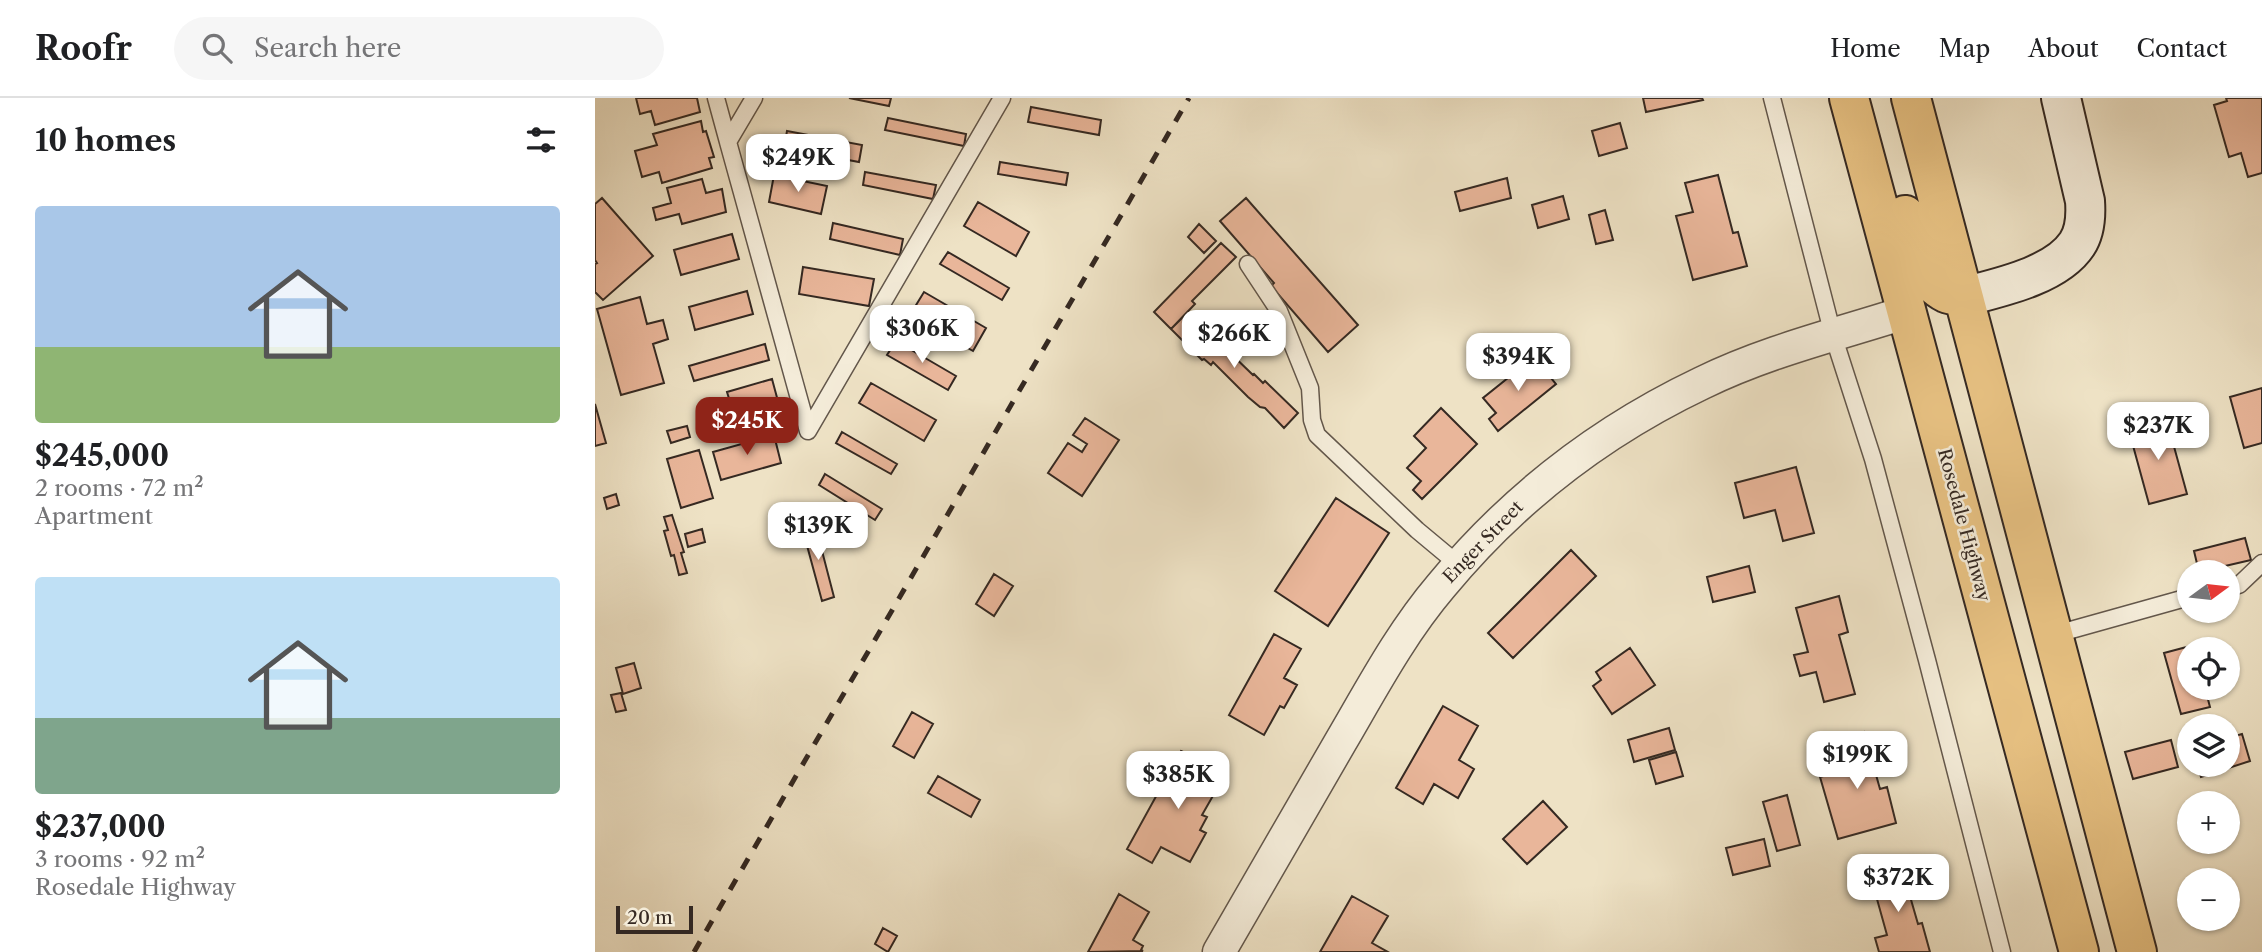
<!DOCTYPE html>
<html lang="en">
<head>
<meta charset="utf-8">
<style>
  :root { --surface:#fff; --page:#f6f6f6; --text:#202124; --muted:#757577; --line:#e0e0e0; --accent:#8f2418 }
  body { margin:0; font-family:"Libre Caslon Text",serif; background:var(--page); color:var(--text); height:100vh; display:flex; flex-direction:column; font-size:26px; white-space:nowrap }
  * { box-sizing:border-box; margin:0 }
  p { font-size:23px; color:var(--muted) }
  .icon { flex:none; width:38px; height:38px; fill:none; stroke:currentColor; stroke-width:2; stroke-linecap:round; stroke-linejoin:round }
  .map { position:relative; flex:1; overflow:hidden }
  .panel { display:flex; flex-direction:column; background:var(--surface); width:595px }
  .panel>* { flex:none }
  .needle { width:46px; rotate:75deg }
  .buttons { position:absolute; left:1582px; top:462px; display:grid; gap:14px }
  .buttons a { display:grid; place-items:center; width:63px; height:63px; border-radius:50%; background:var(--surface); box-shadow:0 2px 5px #0004; font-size:35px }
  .scale { position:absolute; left:21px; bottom:18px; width:77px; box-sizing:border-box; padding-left:7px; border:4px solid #352922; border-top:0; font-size:19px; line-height:24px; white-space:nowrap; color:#352922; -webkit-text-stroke:5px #f4ecd9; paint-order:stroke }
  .price { position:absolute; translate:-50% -60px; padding:0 16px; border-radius:14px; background:#fff; color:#222; font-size:23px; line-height:46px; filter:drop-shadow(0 2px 4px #0008) }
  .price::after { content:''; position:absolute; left:50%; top:42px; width:21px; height:16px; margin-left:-10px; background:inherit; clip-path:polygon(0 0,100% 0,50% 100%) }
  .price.selected { background:var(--accent); color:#fff }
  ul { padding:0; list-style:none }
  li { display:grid; align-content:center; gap:14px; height:371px; padding:0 35px }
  li span { display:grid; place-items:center; height:217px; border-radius:7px; color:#555 }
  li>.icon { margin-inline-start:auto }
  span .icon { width:126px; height:126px; fill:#fffc; stroke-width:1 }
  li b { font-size:30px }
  h2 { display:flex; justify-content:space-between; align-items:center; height:84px; padding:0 35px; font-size:30px }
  header { display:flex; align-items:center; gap:42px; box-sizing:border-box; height:98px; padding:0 35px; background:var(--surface); border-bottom:2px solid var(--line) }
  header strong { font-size:33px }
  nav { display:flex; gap:38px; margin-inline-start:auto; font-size:24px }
  .search { width:490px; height:63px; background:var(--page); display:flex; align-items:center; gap:18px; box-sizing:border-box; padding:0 24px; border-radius:38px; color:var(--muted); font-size:26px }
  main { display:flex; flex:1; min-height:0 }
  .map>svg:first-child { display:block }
</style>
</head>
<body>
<header>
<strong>Roofr</strong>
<div class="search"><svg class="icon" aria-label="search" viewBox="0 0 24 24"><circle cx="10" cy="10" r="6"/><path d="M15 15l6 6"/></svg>Search here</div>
<nav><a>Home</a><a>Map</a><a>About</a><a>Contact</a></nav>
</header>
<main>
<section class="panel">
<h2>10 homes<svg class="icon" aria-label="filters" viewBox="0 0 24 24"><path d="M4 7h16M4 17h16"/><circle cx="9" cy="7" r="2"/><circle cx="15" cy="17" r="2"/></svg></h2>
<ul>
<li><span style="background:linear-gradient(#a9c7e8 65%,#8fb573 0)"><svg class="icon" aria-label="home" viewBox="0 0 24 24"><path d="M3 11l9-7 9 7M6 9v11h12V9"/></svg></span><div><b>$245,000</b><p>2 rooms · 72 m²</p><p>Apartment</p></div></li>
<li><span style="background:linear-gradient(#bfe0f5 65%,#7fa58c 0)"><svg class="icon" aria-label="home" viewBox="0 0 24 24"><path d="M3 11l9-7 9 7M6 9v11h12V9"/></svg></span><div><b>$237,000</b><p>3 rooms · 92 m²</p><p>Rosedale Highway</p></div></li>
</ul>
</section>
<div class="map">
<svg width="1667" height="854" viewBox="0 0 1667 854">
  <rect width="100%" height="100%" fill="#eee2c5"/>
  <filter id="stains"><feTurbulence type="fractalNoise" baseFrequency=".00286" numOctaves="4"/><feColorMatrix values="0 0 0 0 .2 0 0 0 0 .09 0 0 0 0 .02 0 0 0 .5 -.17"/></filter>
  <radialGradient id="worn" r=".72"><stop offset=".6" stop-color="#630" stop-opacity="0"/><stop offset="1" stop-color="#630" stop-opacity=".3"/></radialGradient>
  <path fill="#e9b69a" stroke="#352922" stroke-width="2" d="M41 0H102L105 14 60 27 56 13 45 16Z
    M254 0H296L294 8Z
    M1048 0H1107L1108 2 1051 14Z
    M1631 0H1667V75L1653 79 1646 55 1634 59 1619 7 1632 3Z
    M436 9 506 22 504 37 433 24Z
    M293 20 371 36 369 48 290 32Z
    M106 23 108 34 111 33 119 59 114 60 117 70 67 85 64 74 47 79 40 53 62 47 58 36Z
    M1025 25 1032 50 1004 58 997 33Z
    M192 33 267 47 264 64 189 50Z
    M405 64 473 75 471 87 403 76Z
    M270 74 341 87 338 101 268 87Z
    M179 77 232 88 226 116 174 104Z
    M1123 77 1138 135 1143 134 1152 168 1098 182 1081 118 1098 114 1090 85Z
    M912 80 916 100 865 113 860 94Z
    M107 81 111 95 127 91 131 114 87 126 84 116 61 122 58 110 76 105 72 90Z
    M968 98 974 121 943 130 937 107Z
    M7 100 58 158 8 202 0 194V166L2 165 0 162V106Z
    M651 100 763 227 733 254 676 188 679 185 625 123Z
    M383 104 434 134 421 158 369 128Z
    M1010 112 1018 142 1001 146 994 117Z
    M238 125 308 141 305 157 235 141Z
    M604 126 621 143 609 155 593 139Z
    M137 136 144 161 86 177 79 152Z
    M626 145 641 159 597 203 600 206 576 231 559 214Z
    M353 154 414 190 407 202 345 166Z
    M208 169 279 181 274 208 204 196Z
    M152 193 158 216 100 232 94 209Z
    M329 194 391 230 378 253 315 217Z
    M45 199 52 226 68 222 73 241 58 246 69 285 26 297 2 211Z
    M592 215 629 251 630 250 658 277 659 276 668 285 670 283 703 315 689 330 670 310 665 309 653 299 618 264 616 267 609 261 607 262 576 231Z
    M301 243 361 278 353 292 292 257Z
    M170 246 174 262 99 283 94 268Z
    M939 259 961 286 903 333 894 321 901 315 888 300Z
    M177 281 184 307 140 320 132 294Z
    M276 285 341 322 329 343 264 305Z
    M1667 290V345L1649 350 1635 299Z
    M0 306 11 345 0 348Z
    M846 310 882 346 827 401 818 392 826 383 812 370 831 350 819 338Z
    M490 320 524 342 487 398 453 375 473 345 487 354 492 346 478 337Z
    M1572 323 1592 396 1554 406 1534 333Z
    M92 328 95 339 76 345 72 333Z
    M247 334 302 366 296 376 241 345Z
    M179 337 186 365 126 382 118 354Z
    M104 352 118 400 86 410 72 361Z
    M1201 369 1219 435 1188 443 1180 412 1149 420 1140 385Z
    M230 376 287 411 280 422 224 387Z
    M21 396 24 407 12 411 9 400Z
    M741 400 794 435 733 528 680 493Z
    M77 417 89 454 86 455 92 475 84 477 79 457 76 458 69 433 73 432 69 419Z
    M220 426 239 499 227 503 207 429Z
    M107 431 110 444 93 449 90 436Z
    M1650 440 1656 462 1604 474 1599 453Z
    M976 452 1001 478 918 560 893 535Z
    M1154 468 1160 494 1118 504 1112 479Z
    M399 476 418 488 399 518 381 506Z
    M1244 498 1253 534 1244 537 1260 596 1229 604 1221 574 1205 578 1199 557 1213 554 1201 510Z
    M679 536 706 551 689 580 702 587 689 610 685 608 669 637 634 617Z
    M1599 547 1600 551H1594V590H1610L1615 609 1586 616 1569 555Z
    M1035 550 1060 587 1017 616 998 588 1006 582 1001 574Z
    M39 565 46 590 28 596 21 570Z
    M26 595 31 612 21 614 16 597Z
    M848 608 883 628 864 662 879 671 863 700 839 686 828 706 801 690Z
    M317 614 338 626 319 660 298 648Z
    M1074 630 1080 652 1039 664 1033 642Z
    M1269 634 1285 691 1292 689 1301 725 1243 741 1225 679 1249 672 1241 642Z
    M1647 636 1655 663 1606 679 1602 667H1633V640Z
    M1576 642 1583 669 1538 681 1530 654Z
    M586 653 631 675 607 717 612 719 605 732 611 735 595 764 566 749 557 765 532 751Z
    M1081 654 1088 678 1061 686 1054 662Z
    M343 678 385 702 376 719 333 695Z
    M1192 697 1205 747 1182 753 1168 704Z
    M948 703 972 729 932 766 908 741Z
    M1169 741 1175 768 1138 777 1131 750Z
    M1306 767 1323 826 1327 825 1335 854H1284L1280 840 1292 837 1275 776Z
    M524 796 554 814 538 842 548 848 546 852 548 853 493 854Z
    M757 798 793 818 777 845 793 854H725Z
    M288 830 302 838 293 854 280 846Z"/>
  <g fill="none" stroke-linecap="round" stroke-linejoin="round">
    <g stroke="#63574b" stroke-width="19">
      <path id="lane" d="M121 0 133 44
        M159 0 133 44 213 333
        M1177 0 1238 237 1278 361 1332 562 1407 854
        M653 166 684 213 715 290 717 322 722 337 822 432 864 467
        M213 333 407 0
        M1633 489 1644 487 1667 465
        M1458 537 1594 499"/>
    </g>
    <g stroke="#63574b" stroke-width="35">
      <path id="street" d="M624 854C664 784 705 714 746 643 777 590 806 535 846 488 917 402 1006 333 1107 285 1172 253 1244 236 1312 214"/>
    </g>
    <g stroke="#352922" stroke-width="42">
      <path id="secondary" d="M1368 199C1402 190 1461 178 1482 146 1490 134 1491 117 1490 103L1466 0"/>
    </g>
    <g stroke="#352922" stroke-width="42">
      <path id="primary" d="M1254 0 1484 854
        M1316 0 1542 854
        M1310 117C1317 141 1326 184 1351 195 1356 197 1363 198 1368 199"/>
    </g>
    <use href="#lane" stroke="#f4ecd9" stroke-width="16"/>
    <use href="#street" stroke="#f4ecd9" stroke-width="32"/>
    <use href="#secondary" stroke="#f4ecd9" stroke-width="38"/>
    <use href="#primary" stroke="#e7c182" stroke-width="38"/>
    <path stroke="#352922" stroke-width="5" stroke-dasharray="12 12" stroke-linecap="butt" d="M99 854 594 0"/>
  </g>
  <g text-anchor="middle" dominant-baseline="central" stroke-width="5" stroke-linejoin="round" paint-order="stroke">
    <g font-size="18" fill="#352922" stroke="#f4ecd9">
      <text transform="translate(1369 427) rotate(75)">Rosedale Highway</text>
      <text transform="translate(888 444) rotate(-46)">Enger Street</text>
    </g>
  </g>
  <rect width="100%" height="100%" filter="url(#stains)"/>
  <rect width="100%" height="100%" fill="url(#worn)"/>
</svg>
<div class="buttons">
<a><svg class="needle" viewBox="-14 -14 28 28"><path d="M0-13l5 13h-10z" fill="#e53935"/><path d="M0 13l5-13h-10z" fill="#757577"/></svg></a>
<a><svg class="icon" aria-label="locate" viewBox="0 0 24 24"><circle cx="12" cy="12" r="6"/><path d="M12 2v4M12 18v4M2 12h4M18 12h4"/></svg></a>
<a><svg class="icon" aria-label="layers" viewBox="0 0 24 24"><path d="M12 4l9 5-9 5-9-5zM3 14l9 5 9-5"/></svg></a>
<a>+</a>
<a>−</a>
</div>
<div class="scale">20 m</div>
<b class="price" style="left:203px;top:96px">$249K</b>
<b class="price" style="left:327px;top:267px">$306K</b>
<b class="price" style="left:639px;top:272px">$266K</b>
<b class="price" style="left:923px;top:295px">$394K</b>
<b class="price selected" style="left:152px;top:359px">$245K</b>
<b class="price" style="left:1563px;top:364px">$237K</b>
<b class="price" style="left:223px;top:464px">$139K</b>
<b class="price" style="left:1262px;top:693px">$199K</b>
<b class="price" style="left:583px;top:713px">$385K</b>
<b class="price" style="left:1303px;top:816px">$372K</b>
</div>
</main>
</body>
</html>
